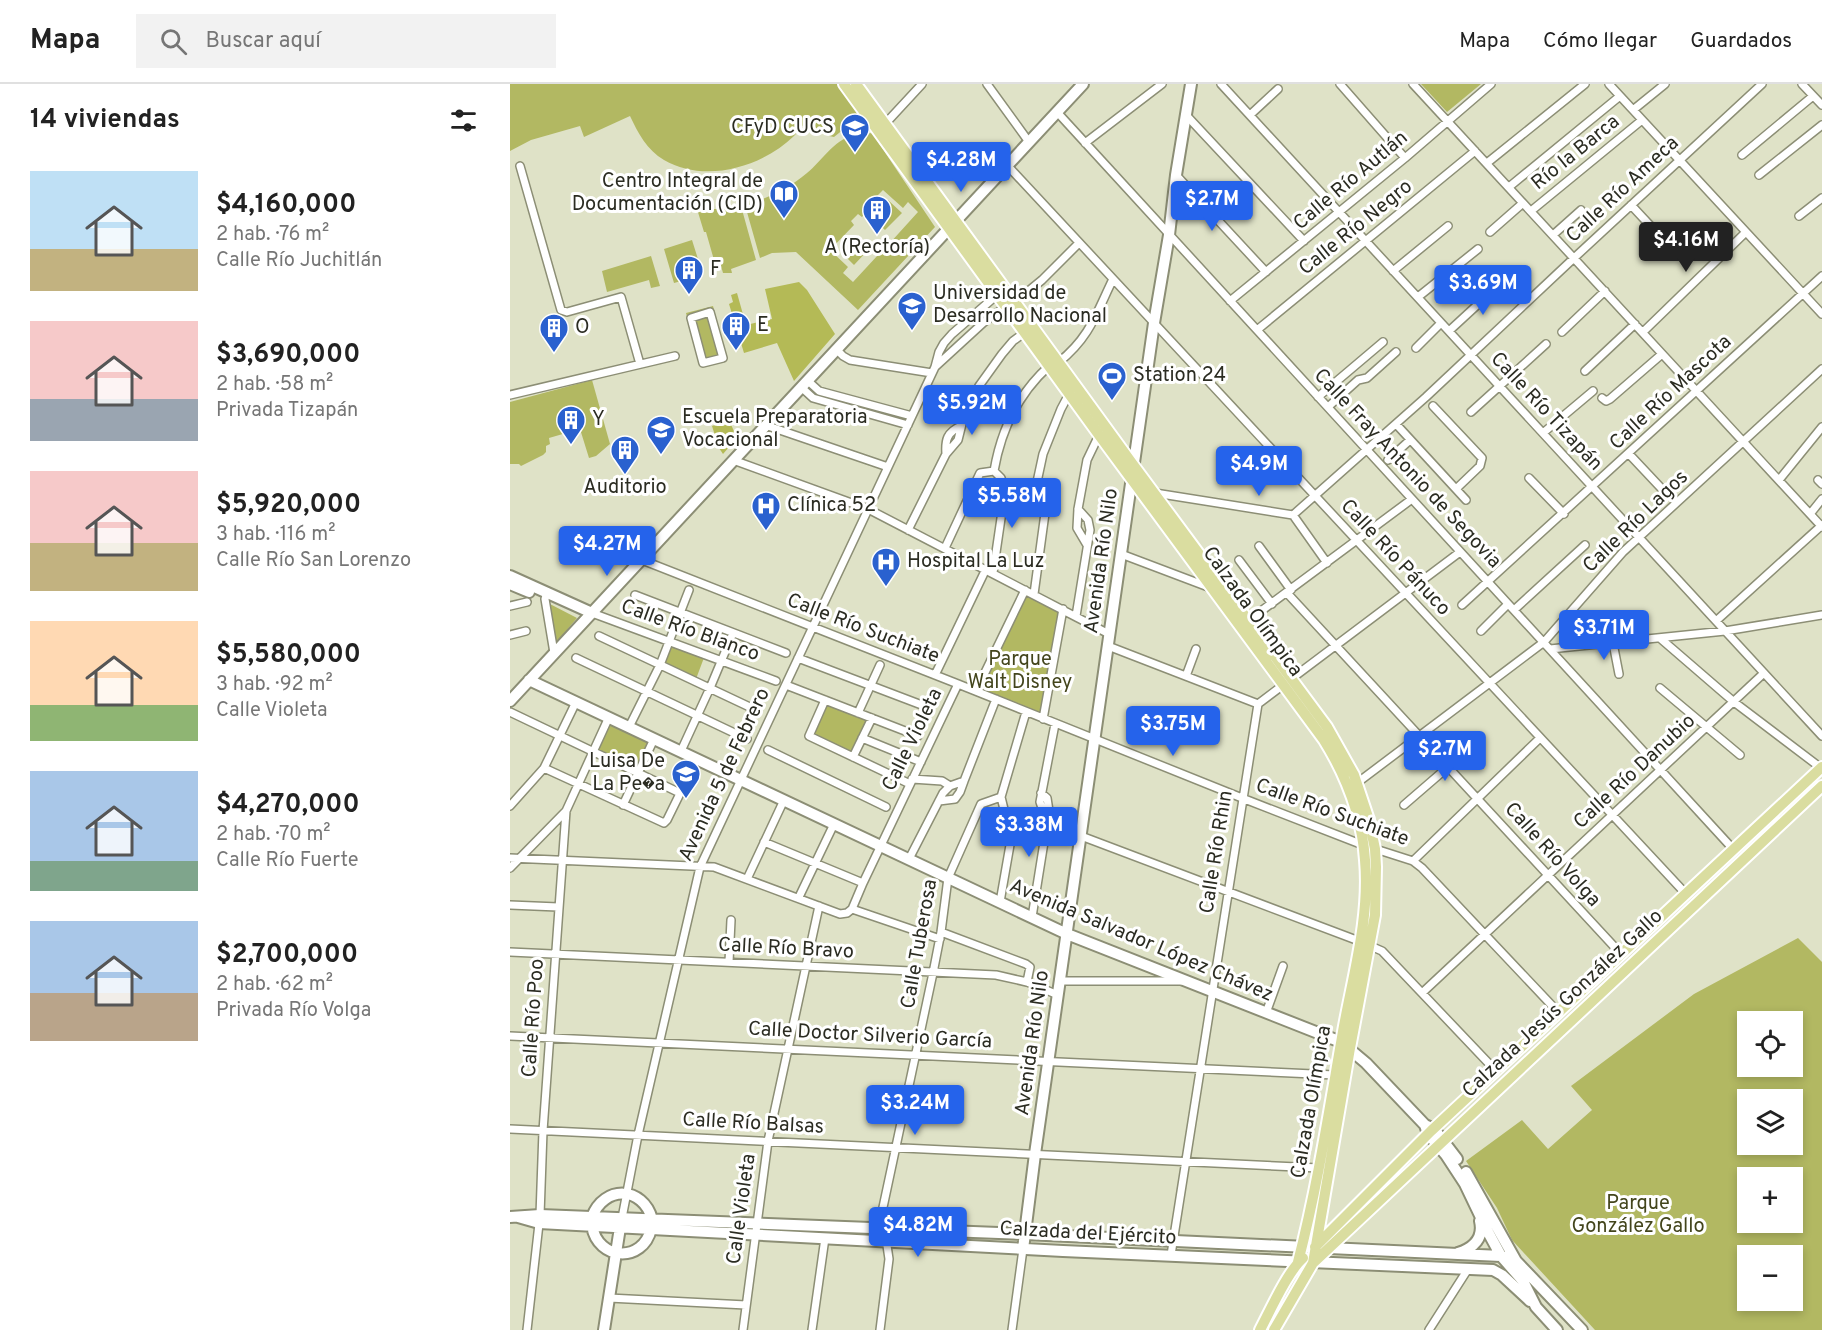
<!DOCTYPE html>
<html lang="es">
<head>
<meta charset="utf-8">
<style>
  :root { --surface:#fff; --page:#f2f2f2; --text:#222; --muted:#767676; --line:#e0e0e0; --accent:#2563eb }
  body { margin:0; font-family:Overpass,sans-serif; background:var(--page); color:var(--text); height:100vh; display:flex; flex-direction:column; font-size:22px; white-space:nowrap }
  * { box-sizing:border-box; margin:0 }
  p { font-size:20px; color:var(--muted) }
  .icon { flex:none; width:33px; height:33px; fill:none; stroke:currentColor; stroke-width:2; stroke-linecap:round; stroke-linejoin:round }
  .map { position:relative; flex:1; overflow:hidden }
  .side { display:flex; flex-direction:column; background:var(--surface); width:510px }
  .side>* { flex:none }
  .controls { position:absolute; left:1227px; top:927px; display:grid; gap:12px }
  .controls a { display:grid; place-items:center; width:66px; height:66px; border-radius:0px; background:var(--surface); box-shadow:0 3px 9px #0003; font-size:30px }
  .price { position:absolute; translate:-50% -51px; padding:0 14px; border-radius:6px; background:var(--accent); color:#fff; font-size:20px; line-height:39px; filter:drop-shadow(0 2px 3px #0008) }
  .price::after { content:''; position:absolute; left:50%; top:36px; width:18px; height:14px; margin-left:-9px; background:inherit; clip-path:polygon(0 0,100% 0,50% 100%) }
  .price.active { background:#222; color:#fff }
  ul { padding:0; list-style:none }
  li { display:flex; align-items:center; gap:18px; height:150px; padding:0 30px }
  li span { display:grid; place-items:center; flex:none; width:168px; height:120px; border-radius:0px; color:#555 }
  li>.icon { margin-inline-start:auto }
  span .icon { width:72px; height:72px; fill:#fffc; stroke-width:1 }
  li b { font-size:26px }
  h2 { display:flex; justify-content:space-between; align-items:center; height:72px; padding:0 30px; font-size:26px }
  header { display:flex; align-items:center; gap:36px; box-sizing:border-box; height:84px; padding:0 30px; background:var(--surface); border-bottom:2px solid var(--line) }
  header strong { font-size:28px }
  nav { display:flex; gap:33px; margin-inline-start:auto; font-size:21px }
  .search { width:420px; height:54px; background:var(--page); display:flex; align-items:center; gap:15px; box-sizing:border-box; padding:0 21px; border-radius:0px; color:var(--muted); font-size:22px }
  main { display:flex; flex:1; min-height:0 }
  .map>svg:first-child { display:block }
</style>
</head>
<body>
<header>
<strong>Mapa</strong>
<div class="search"><svg class="icon" aria-label="search" viewBox="0 0 24 24"><circle cx="10" cy="10" r="6"/><path d="M15 15l6 6"/></svg>Buscar aquí</div>
<nav><a>Mapa</a><a>Cómo llegar</a><a>Guardados</a></nav>
</header>
<main>
<section class="side">
<h2>14 viviendas<svg class="icon" aria-label="filters" viewBox="0 0 24 24"><path d="M4 7h16M4 17h16"/><circle cx="9" cy="7" r="2"/><circle cx="15" cy="17" r="2"/></svg></h2>
<ul>
<li><span style="background:linear-gradient(#bfe0f5 65%,#c2b280 0)"><svg class="icon" aria-label="home" viewBox="0 0 24 24"><path d="M3 11l9-7 9 7M6 9v11h12V9"/></svg></span><div><b>$4,160,000</b><p>2 hab. · 76 m²</p><p>Calle Río Juchitlán</p></div></li>
<li><span style="background:linear-gradient(#f6c9c9 65%,#9aa5b1 0)"><svg class="icon" aria-label="home" viewBox="0 0 24 24"><path d="M3 11l9-7 9 7M6 9v11h12V9"/></svg></span><div><b>$3,690,000</b><p>2 hab. · 58 m²</p><p>Privada Tizapán</p></div></li>
<li><span style="background:linear-gradient(#f6c9c9 60%,#c2b280 0)"><svg class="icon" aria-label="home" viewBox="0 0 24 24"><path d="M3 11l9-7 9 7M6 9v11h12V9"/></svg></span><div><b>$5,920,000</b><p>3 hab. · 116 m²</p><p>Calle Río San Lorenzo</p></div></li>
<li><span style="background:linear-gradient(#ffd9b3 70%,#8fb573 0)"><svg class="icon" aria-label="home" viewBox="0 0 24 24"><path d="M3 11l9-7 9 7M6 9v11h12V9"/></svg></span><div><b>$5,580,000</b><p>3 hab. · 92 m²</p><p>Calle Violeta</p></div></li>
<li><span style="background:linear-gradient(#a9c7e8 75%,#7fa58c 0)"><svg class="icon" aria-label="home" viewBox="0 0 24 24"><path d="M3 11l9-7 9 7M6 9v11h12V9"/></svg></span><div><b>$4,270,000</b><p>2 hab. · 70 m²</p><p>Calle Río Fuerte</p></div></li>
<li><span style="background:linear-gradient(#a9c7e8 60%,#b9a48a 0)"><svg class="icon" aria-label="home" viewBox="0 0 24 24"><path d="M3 11l9-7 9 7M6 9v11h12V9"/></svg></span><div><b>$2,700,000</b><p>2 hab. · 62 m²</p><p>Privada Río Volga</p></div></li>
</ul>
</section>
<div class="map">
<svg width="1312" height="1246" viewBox="0 0 1312 1246">
  <rect width="100%" height="100%" fill="#dfe2c7"/>
  <path fill="#b2b862" fill-rule="evenodd" d="M0 0H327L350 32 324 53 314 51 296 38C292 42 288 48 284 52 252 83 195 100 154 76 137 66 128 49 120 32L74 53 70 42 21 56 0 67Z
    M911 0H971L937 28Z
    M362 49 425 143 348 226 286 168 262 169 250 174 235 121C258 114 278 105 297 89 312 77 323 57 343 51 349 49 356 50 362 49ZM373 106 393 124 398 118 408 128 369 171H368L343 198 333 189 338 183 320 166 344 141 341 137 348 130 352 133 366 118 363 116Z
    M378 116 392 129 375 146 362 133Z
    M231 122 246 176 221 185 222 189H213L211 182 206 183 196 148H194L187 125H212Z
    M347 151 360 164 344 181 331 168Z
    M182 156 193 191 164 199 154 165Z
    M141 172 150 202 141 204 139 196 97 208 92 187Z
    M203 222 216 270 189 277 176 229Z
    M82 296 100 360 86 372 79 374 70 345 39 354 40 360 36 362V368L33 371 11 382 9 380H0V318Z
    M515 506 553 525 533 635 466 607Z
    M38 519 67 534 45 560Z
    M161 559 195 571 186 595 153 580Z
    M317 621 359 636 343 670 303 651Z
    M99 633 144 655 128 689 83 667Z
    M1288 854 1312 878V1246H1085L1002 1156 987 1124 956 1077 1012 1036 1038 1065 1082 1026 1061 1002 1184 910ZM1238 938H1282V982H1238ZM1238 1016H1282V1060H1238ZM1238 1094H1282V1138H1238ZM1238 1172H1282V1216H1238Z"/>
  <path fill="#b4ba56" d="M289 198 297 206 325 250 284 297 267 259 234 269 219 220 223 218 221 211 227 209 236 241 262 235 255 205Z
    M219 336 227 354 213 370 209 364 202 342Z"/>
  <g fill="none" stroke-linecap="round" stroke-linejoin="round">
    <g stroke="#8c8e75" stroke-width="10">
      <path id="street" d="M477 0 519 58
        M711 0 1312 652
        M830 0 895 74
        M903 0 1312 443
        M1099 0 1312 230
        M1292 0 1312 21
        M1123 26 1155 0
        M547 28 1223 765
        M676 31 794 157
        M740 31 768 5
        M375 40 412 0
        M575 59 652 0
        M1232 71 1303 12
        M977 79 1075 0
        M497 81 1176 810
        M10 82 51 226 57 228 111 213 130 280
        M666 91 756 188
        M1249 91 1312 41
        M999 103 1110 12
        M1121 121 1162 165
        M1021 127 1132 36
        M1289 132 1312 114
        M980 148 1013 119
        M1043 151 1071 126
        M883 187 938 142
        M908 213 968 165
        M720 217 895 74 981 0
        M200 228 213 274 193 279 181 234Z
        M747 246 965 67
        M939 247 990 200
        M1052 248 1095 207
        M1133 248 1236 148
        M906 264 931 239
        M326 265 333 272 340 276 422 289
        M549 278C580 253 586 230 603 195
        M425 283 473 239 495 223 505 218 532 196 569 159
        M1075 287 1125 240
        M297 296 309 307 402 332
        M291 303 303 314 398 341
        M0 311 165 272
        M808 313 873 258
        M1092 314 1096 317 1100 315 1152 270
        M923 322 972 374 970 382 946 405
        M818 323 848 296 857 294 886 268
        M961 328 1036 260
        M886 340 956 416
        M255 341 378 383
        M1033 349 1083 307
        M436 370C435 356 437 348 451 342
        M1119 370 1151 404
        M223 376 358 425 599 550
        M878 376 900 356
        M484 387C491 346 508 310 539 282
        M1019 394 1054 430
        M1269 396 1312 343
        M1308 396 1312 400
        M463 403 494 402
        M645 409 783 431 817 479
        M469 416 476 415 478 403
        M535 430 526 423 523 410 527 398 533 370 551 325 559 310
        M1300 430 1312 415
        M783 431 916 313 1064 174 1252 0
        M398 446 436 370 448 356 453 336 469 302 492 270 503 257 514 249
        M577 461 567 444 568 425 577 376 589 351
        M749 462 781 506
        M435 464 470 389 484 387 491 394 495 407 483 489
        M611 470 701 504
        M132 476 448 600 732 714 853 761 903 777 912 784 1049 929
        M729 476 762 520
        M37 508 35 515 44 569
        M777 509 1111 870
        M524 510 536 422 535 414 527 398
        M125 511 276 569
        M952 521 1312 192
        M0 522 17 518
        M1004 526 1075 461
        M82 529 266 597
        M566 532 580 446 578 436 568 425
        M739 536 902 415
        M1206 537 1312 441
        M971 547 998 520
        M0 551 16 547
        M89 552 246 626
        M1151 555 1224 618 1311 684
        M1103 559 1109 590
        M598 562 748 620
        M1040 565 1215 547 1312 531
        M66 574 237 655
        M288 574 417 623
        M425 591 476 485
        M676 592 686 565
        M276 601 408 652
        M1150 604 1230 671
        M466 607 515 506
        M315 616 299 652 400 700
        M0 628 170 709
        M348 629 370 581
        M533 635 553 525
        M119 643 150 581 179 506
        M352 654 411 678
        M258 666 376 723
        M171 667 200 604 223 549
        M343 673 362 634
        M34 684 154 739 157 736 187 675
        M402 695 432 697 440 702
        M847 699 1034 558 1113 468 1312 285
        M429 717 445 715 450 708 454 697
        M113 721 144 655
        M894 721 938 683
        M0 722 34 684 66 618
        M537 739 530 718 545 640
        M571 752 849 857 872 867 986 987
        M254 758 353 799
        M0 774 204 783 330 830 337 829 342 825
        M399 775 433 709 440 702 454 697 486 615
        M903 777 1030 654
        M0 784 56 727
        M237 795 274 716
        M289 813 324 740
        M490 818 500 761V750L491 713 516 628
        M0 821 48 823
        M342 825 353 799 448 600
        M342 825 430 855
        M522 833 539 727 537 714 531 709
        M431 848 516 880 520 883 517 898
        M0 868 486 891 517 898 548 911
        M219 878 221 836
        M550 897H671
        M912 909 1254 589
        M756 929 773 882
        M0 952 825 991
        M0 1045 809 1084
        M112 1134 128 1051 190 783 425 283 429 268 434 259 442 250 488 210
        M661 1171 748 620 950 468
        M99 1214 236 1221
        M17 1246 30 1131 33 1047 56 727 99 633
        M233 1246 258 1057 309 822
        M302 1246 315 1154
        M370 1246 379 1175 372 1128 423 889 431 848 438 794 471 720 491 713
        M502 1246 513 1165
        M919 1246 958 1185"/>
    </g>
    <g stroke="#8c8e75" stroke-width="14">
      <path id="secondary" d="M0 492 82 529
        M0 500 19 508
        M19 596 557 850 831 958 856 979 915 1041 918 1050 936 1071 955 1100 978 1148 991 1172 1013 1197 1026 1223 1047 1246
        M0 617 573 0
        M915 1041 924 1045 947 1075
        M956 1088 1006 1177 1072 1246
        M0 1133 30 1131 515 1150 991 1172 1006 1177
        M8 1133 29 1139 553 1167 983 1186 992 1191 1020 1217
        M82 1133C94 1101 133 1102 142 1135
        M82 1142C88 1177 133 1179 141 1145
        M513 1165 525 1070 644 239 659 151 666 91 681 0
        M948 1169C964 1164 974 1154 970 1137
        M94 1246 111 1137"/>
    </g>
    <g stroke="#fff" stroke-width="14">
      <path id="primary" d="M334 0 589 351 814 656C837 693 852 732 855 776 860 831 844 888 834 942 820 1021 808 1101 788 1178
        M346 0 624 382 817 643 844 691 859 736 865 765 866 783 865 831 840 964 803 1179
        M805 1163 921 1047 1312 683
        M750 1246C760 1227 778 1187 793 1174
        M764 1246 803 1179 1312 702"/>
    </g>
    <use href="#street" stroke="#fff" stroke-width="7"/>
    <use href="#secondary" stroke="#fff" stroke-width="10"/>
    <use href="#primary" stroke="#dadda0" stroke-width="10"/>
  </g>
  <defs>
    <g id="university-pin" transform="scale(1.5)"><path d="M0 17L-7.5 6A9.5 9.5 0 1 1 7.5 6Z" fill="#2a61cf" stroke="#fff"/><path d="M0-5L7-2L0 1L-7-2ZM-4 1L0 2.5L4 1V4Q0 6-4 4Z" fill="#fff"/></g>
    <g id="library-pin" transform="scale(1.5)"><path d="M0 17L-7.5 6A9.5 9.5 0 1 1 7.5 6Z" fill="#2a61cf" stroke="#fff"/><path d="M-6-4Q-3-5.5-.7-3.5V5Q-3 3-6 4ZM6-4Q3-5.5 .7-3.5V5Q3 3 6 4Z" fill="#fff"/></g>
    <g id="building-pin" transform="scale(1.5)"><path d="M0 17L-7.5 6A9.5 9.5 0 1 1 7.5 6Z" fill="#2a61cf" stroke="#fff"/><path d="M-4-6H4V6H1V3H-1V6H-4ZM-2.5-4.3h1.7v1.8h-1.7ZM.8-4.3h1.7v1.8H.8ZM-2.5-1h1.7V.8h-1.7ZM.8-1h1.7V.8H.8Z" fill="#fff"/></g>
    <g id="stadium-pin" transform="scale(1.5)"><path d="M0 17L-7.5 6A9.5 9.5 0 1 1 7.5 6Z" fill="#2a61cf" stroke="#fff"/><path d="M0-5a6.5 5 0 1 0 0 10a6.5 5 0 1 0 0-10ZM-3.5-1.8h7v3.6h-7Z" fill="#fff"/></g>
    <g id="hospital-pin" transform="scale(1.5)"><path d="M0 17L-7.5 6A9.5 9.5 0 1 1 7.5 6Z" fill="#2a61cf" stroke="#fff"/><path d="M-5-5h3v3.5h4V-5h3V5h-3V1.5h-4V5h-3Z" fill="#fff"/></g>
    <g id="school-pin" transform="scale(1.5)"><path d="M0 17L-7.5 6A9.5 9.5 0 1 1 7.5 6Z" fill="#2a61cf" stroke="#fff"/><path d="M0-5L7-2L0 1L-7-2ZM-4 1L0 2.5L4 1V4Q0 6-4 4Z" fill="#fff"/></g>
  </defs>
  <g fill-rule="evenodd">
    <use href="#university-pin" x="345" y="44"/>
    <use href="#library-pin" x="274" y="110"/>
    <use href="#building-pin" x="367" y="126"/>
    <use href="#building-pin" x="179" y="186"/>
    <use href="#university-pin" x="402" y="222"/>
    <use href="#building-pin" x="226" y="242"/>
    <use href="#building-pin" x="44" y="244"/>
    <use href="#stadium-pin" x="602" y="292"/>
    <use href="#building-pin" x="61" y="336"/>
    <use href="#university-pin" x="151" y="346"/>
    <use href="#building-pin" x="115" y="366"/>
    <use href="#hospital-pin" x="256" y="422"/>
    <use href="#hospital-pin" x="376" y="478"/>
    <use href="#school-pin" x="176" y="690"/>
  </g>
  <g text-anchor="middle" dominant-baseline="central" stroke-width="6" stroke-linejoin="round" paint-order="stroke">
    <g font-size="20" fill="#2b2c22" stroke="#fff" text-anchor="start">
      <text x="324" y="44" text-anchor="end">CFyD CUCS</text>
      <text x="253" y="98" text-anchor="end">Centro Integral de<tspan x="253" dy="23">Documentación (CID)</tspan></text>
      <text x="367" y="164" text-anchor="middle">A (Rectoría)</text>
      <text x="200" y="186">F</text>
      <text x="423" y="210">Universidad de<tspan x="423" dy="23">Desarrollo Nacional</tspan></text>
      <text x="247" y="242">E</text>
      <text x="65" y="244">O</text>
      <text x="623" y="292">Station 24</text>
      <text x="172" y="334">Escuela Preparatoria<tspan x="172" dy="23">Vocacional</tspan></text>
      <text x="82" y="336">Y</text>
      <text x="115" y="404" text-anchor="middle">Auditorio</text>
      <text x="277" y="422">Clínica 52</text>
      <text x="397" y="478">Hospital La Luz</text>
      <text x="155" y="678" text-anchor="end">Luisa De<tspan x="155" dy="23">La Pe�a</tspan></text>
    </g>
    <g font-size="20" fill="#2b2c22" stroke="#fff">
      <text transform="translate(1066 69) rotate(-39)">Río la Barca</text>
      <text transform="translate(841 97) rotate(-40)">Calle Río Autlán</text>
      <text transform="translate(1113 106) rotate(-43)">Calle Río Ameca</text>
      <text transform="translate(846 144) rotate(-39)">Calle Río Negro</text>
      <text transform="translate(1161 309) rotate(-43)">Calle Río Mascota</text>
      <text transform="translate(1036 328) rotate(47)">Calle Río Tizapán</text>
      <text transform="translate(897 385) rotate(47)">Calle Fray Antonio de Segovia</text>
      <text transform="translate(1126 438) rotate(-44)">Calle Río Lagos</text>
      <text transform="translate(885 474) rotate(47)">Calle Río Pánuco</text>
      <text transform="translate(592 477) rotate(-82)">Avenida Río Nilo</text>
      <text transform="translate(742 528) rotate(54)">Calzada Olímpica</text>
      <text transform="translate(353 545) rotate(21)">Calle Río Suchiate</text>
      <text transform="translate(180 547) rotate(20)">Calle Río Blanco</text>
      <text transform="translate(403 656) rotate(-64)">Calle Violeta</text>
      <text transform="translate(1125 688) rotate(-43)">Calle Río Danubio</text>
      <text transform="translate(215 691) rotate(-65)">Avenida 5 de Febrero</text>
      <text transform="translate(822 729) rotate(20)">Calle Río Suchiate</text>
      <text transform="translate(707 768) rotate(-81)">Calle Río Rhin</text>
      <text transform="translate(1042 771) rotate(48)">Calle Río Volga</text>
      <text transform="translate(631 857) rotate(23)">Avenida Salvador López Chávez</text>
      <text transform="translate(410 860) rotate(-80)">Calle Tuberosa</text>
      <text transform="translate(276 865) rotate(3)">Calle Río Bravo</text>
      <text transform="translate(1053 920) rotate(-43)">Calzada Jesús González Gallo</text>
      <text transform="translate(24 934) rotate(-86)">Calle Río Poo</text>
      <text transform="translate(360 952) rotate(3)">Calle Doctor Silverio García</text>
      <text transform="translate(523 959) rotate(-82)">Avenida Río Nilo</text>
      <text transform="translate(802 1018) rotate(-80)">Calzada Olímpica</text>
      <text transform="translate(243 1040) rotate(3)">Calle Río Balsas</text>
      <text transform="translate(232 1125) rotate(-82)">Calle Violeta</text>
      <text transform="translate(578 1150) rotate(3)">Calzada del Ejército</text>
    </g>
    <g font-size="20" fill="#43451c" stroke="#fff">
      <text x="510" y="576">Parque<tspan x="510" dy="23">Walt Disney</tspan></text>
      <text x="1128" y="1120">Parque<tspan x="1128" dy="23">González Gallo</tspan></text>
    </g>
  </g>
</svg>
<div class="controls">
<a><svg class="icon" aria-label="locate" viewBox="0 0 24 24"><circle cx="12" cy="12" r="6"/><path d="M12 2v4M12 18v4M2 12h4M18 12h4"/></svg></a>
<a><svg class="icon" aria-label="layers" viewBox="0 0 24 24"><path d="M12 4l9 5-9 5-9-5zM3 14l9 5 9-5"/></svg></a>
<a>+</a>
<a>−</a>
</div>
<b class="price" style="left:451px;top:109px">$4.28M</b>
<b class="price" style="left:702px;top:148px">$2.7M</b>
<b class="price active" style="left:1176px;top:189px">$4.16M</b>
<b class="price" style="left:973px;top:232px">$3.69M</b>
<b class="price" style="left:462px;top:352px">$5.92M</b>
<b class="price" style="left:749px;top:413px">$4.9M</b>
<b class="price" style="left:502px;top:445px">$5.58M</b>
<b class="price" style="left:97px;top:493px">$4.27M</b>
<b class="price" style="left:1094px;top:577px">$3.71M</b>
<b class="price" style="left:663px;top:673px">$3.75M</b>
<b class="price" style="left:935px;top:698px">$2.7M</b>
<b class="price" style="left:519px;top:774px">$3.38M</b>
<b class="price" style="left:405px;top:1052px">$3.24M</b>
<b class="price" style="left:408px;top:1174px">$4.82M</b>
</div>
</main>
</body>
</html>
